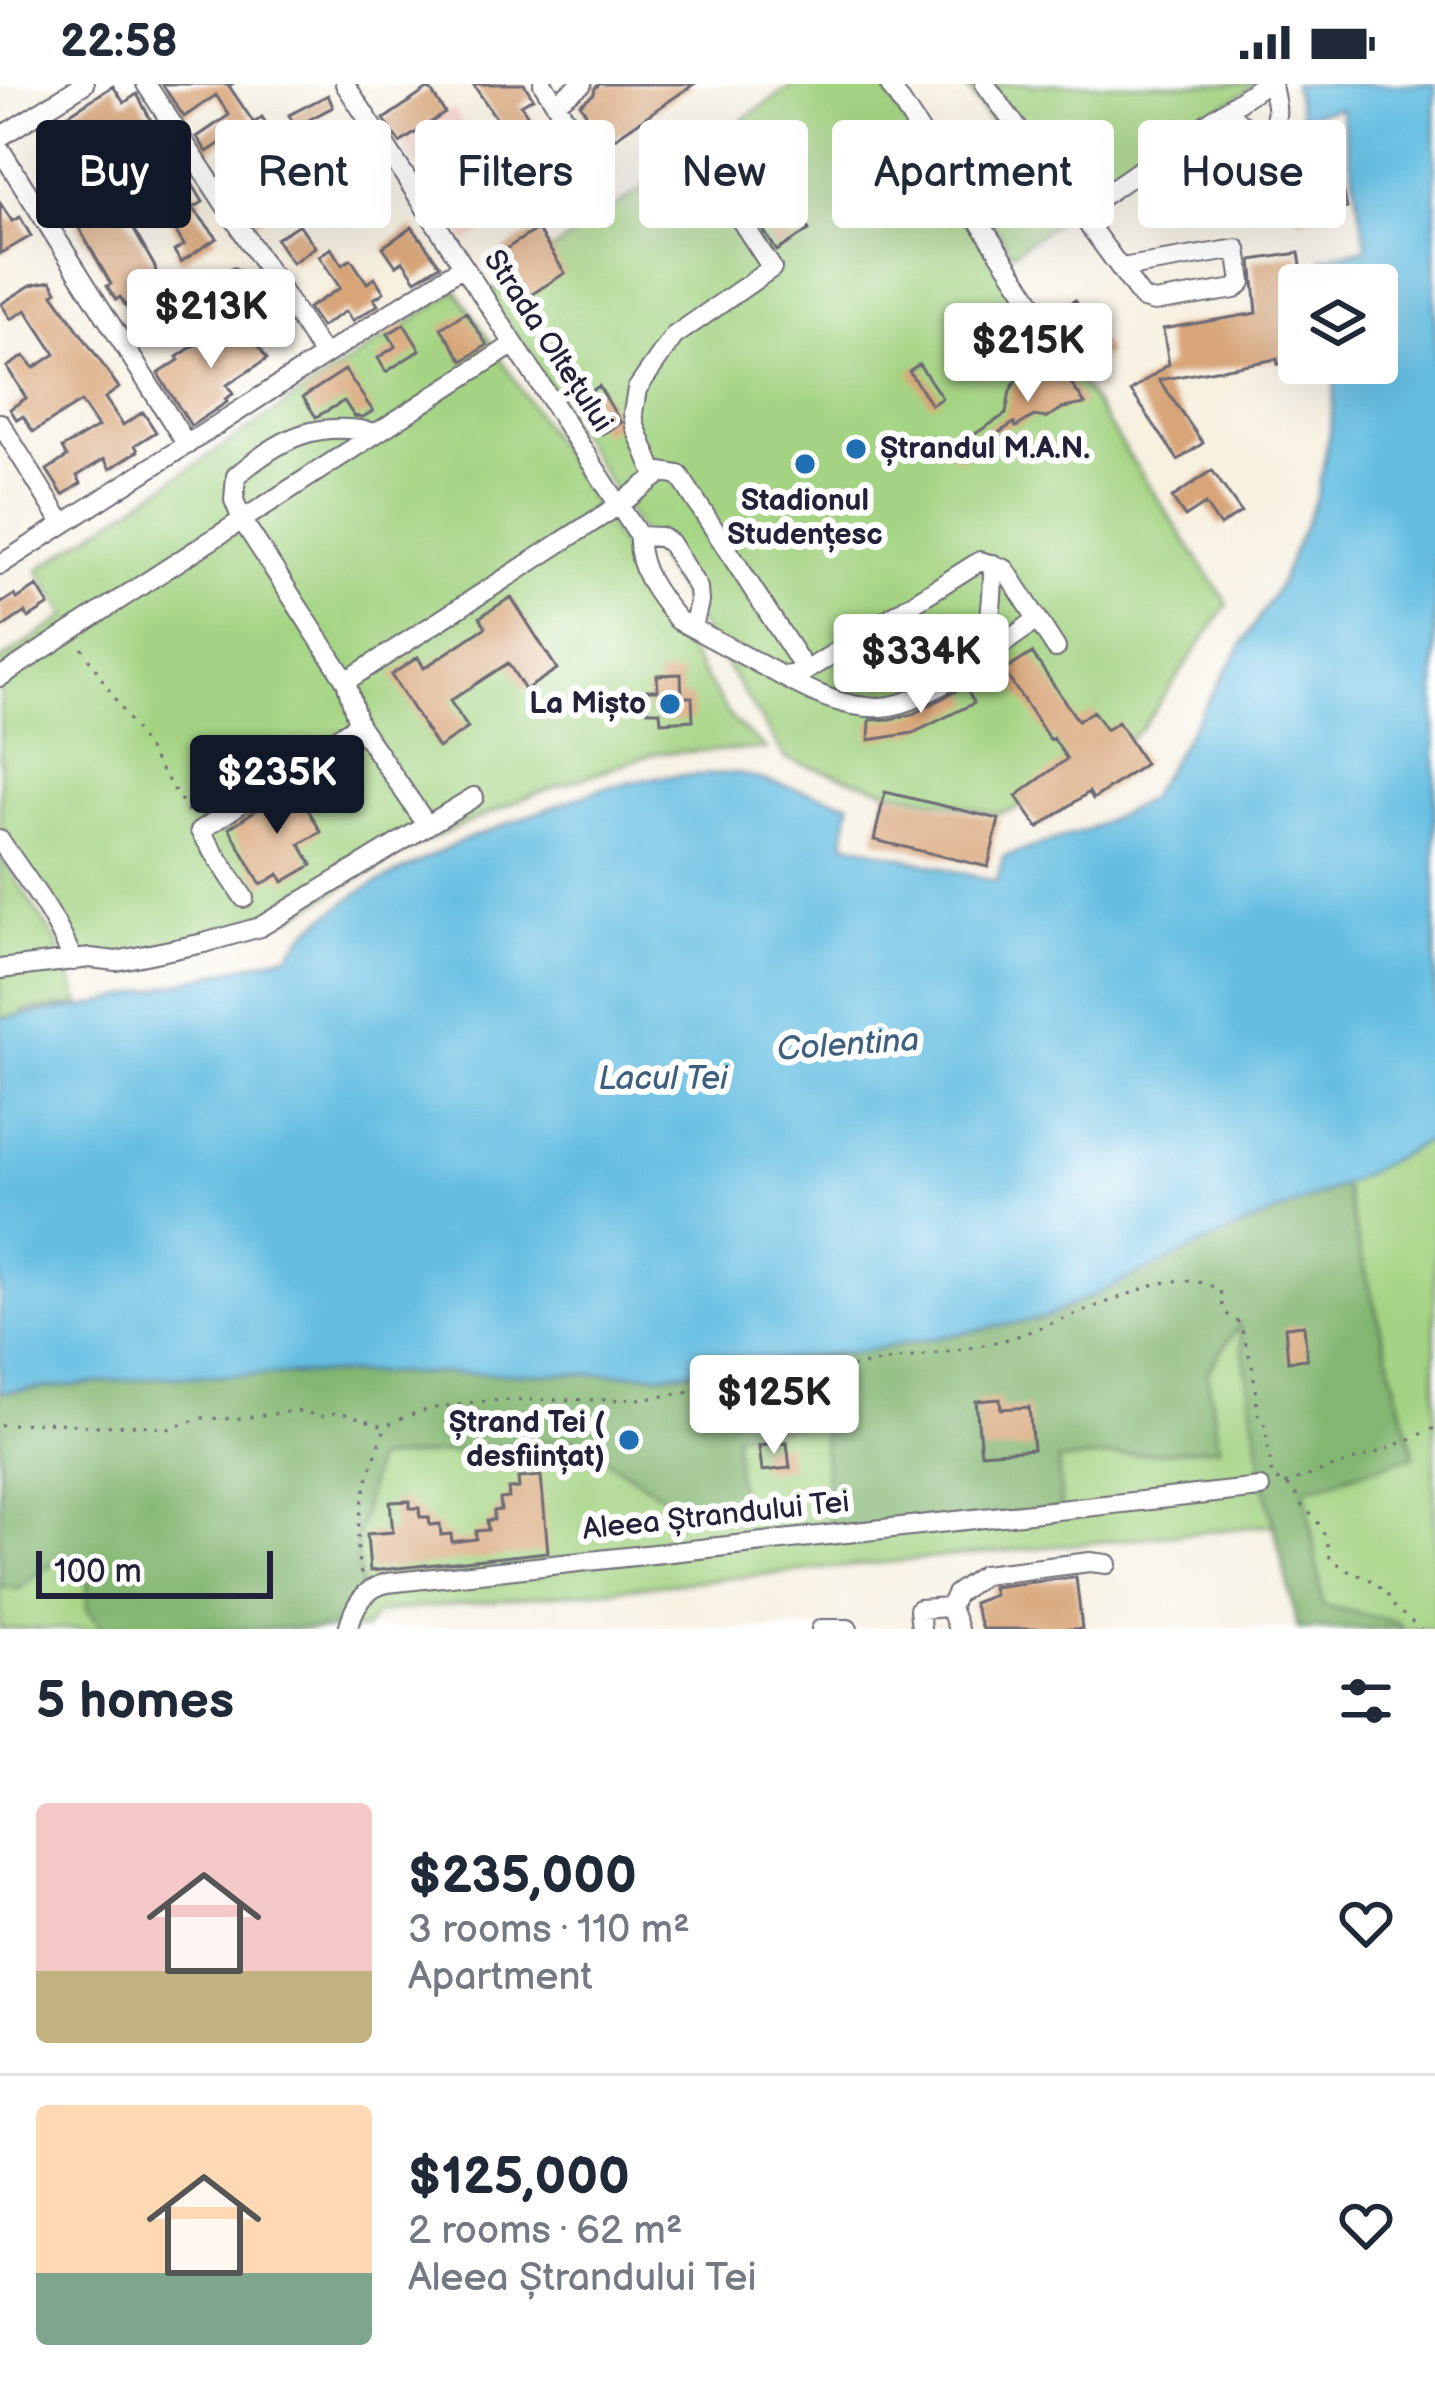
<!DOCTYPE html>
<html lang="en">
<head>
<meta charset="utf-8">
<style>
  :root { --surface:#fff; --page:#f2f2f3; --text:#1f2937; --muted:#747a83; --line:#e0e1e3; --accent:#111827 }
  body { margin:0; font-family:"Balsamiq Sans",sans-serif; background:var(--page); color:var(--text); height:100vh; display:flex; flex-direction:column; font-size:45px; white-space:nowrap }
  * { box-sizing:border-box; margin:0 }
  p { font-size:39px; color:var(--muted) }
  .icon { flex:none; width:66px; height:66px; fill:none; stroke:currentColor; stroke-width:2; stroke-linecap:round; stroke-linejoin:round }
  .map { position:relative; height:1545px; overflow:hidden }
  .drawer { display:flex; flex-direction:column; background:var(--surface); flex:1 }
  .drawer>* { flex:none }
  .guide { position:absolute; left:36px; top:36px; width:1365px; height:108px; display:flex; gap:24px }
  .controls { position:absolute; left:1278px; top:180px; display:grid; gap:24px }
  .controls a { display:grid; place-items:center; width:120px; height:120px; border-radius:12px; background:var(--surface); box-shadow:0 12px 48px #0002; font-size:60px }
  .scale { position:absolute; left:36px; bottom:30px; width:237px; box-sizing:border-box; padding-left:12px; border:6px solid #22223b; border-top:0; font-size:33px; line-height:42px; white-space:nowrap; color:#22223b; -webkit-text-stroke:9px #fff; paint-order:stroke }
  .price { position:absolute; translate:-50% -102px; padding:0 27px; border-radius:12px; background:#fff; color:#222; font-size:39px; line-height:78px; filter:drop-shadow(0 3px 6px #0008) }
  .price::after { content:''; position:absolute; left:50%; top:72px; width:36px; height:27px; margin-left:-18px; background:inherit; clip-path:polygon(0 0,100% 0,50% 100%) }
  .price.on { background:var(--accent); color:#fff }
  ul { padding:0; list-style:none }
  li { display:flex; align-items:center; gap:36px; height:300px; padding:0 36px }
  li+li { border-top:3px solid var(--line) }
  li span { display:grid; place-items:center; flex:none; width:336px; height:240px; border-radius:12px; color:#555 }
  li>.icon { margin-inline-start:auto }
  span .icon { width:144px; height:144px; fill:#fffc; stroke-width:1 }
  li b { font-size:51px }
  h2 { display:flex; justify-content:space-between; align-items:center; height:144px; padding:0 36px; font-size:51px }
  .tag { padding:0 42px; border-radius:12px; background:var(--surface); box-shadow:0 12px 48px #0002; font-size:42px; line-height:108px }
  .tag.on { background:var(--accent); color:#fff }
  .status { display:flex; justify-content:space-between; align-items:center; height:84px; padding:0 60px; background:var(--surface); direction:ltr }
  .status svg { height:33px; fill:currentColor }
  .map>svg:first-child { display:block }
</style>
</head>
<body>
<div class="status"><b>22:58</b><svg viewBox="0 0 49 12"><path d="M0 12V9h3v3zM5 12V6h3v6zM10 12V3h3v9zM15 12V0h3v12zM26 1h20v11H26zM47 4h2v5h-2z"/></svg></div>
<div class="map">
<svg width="1435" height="1545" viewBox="0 0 1435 1545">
  <rect width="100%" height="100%" fill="#fff"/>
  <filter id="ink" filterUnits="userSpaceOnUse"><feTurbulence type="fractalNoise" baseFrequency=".00833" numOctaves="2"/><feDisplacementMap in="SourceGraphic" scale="24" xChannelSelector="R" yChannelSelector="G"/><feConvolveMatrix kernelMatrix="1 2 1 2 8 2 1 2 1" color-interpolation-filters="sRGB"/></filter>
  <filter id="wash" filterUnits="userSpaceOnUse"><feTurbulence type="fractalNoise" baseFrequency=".004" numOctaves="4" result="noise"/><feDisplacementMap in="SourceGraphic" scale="48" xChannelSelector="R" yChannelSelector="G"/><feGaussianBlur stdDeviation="2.7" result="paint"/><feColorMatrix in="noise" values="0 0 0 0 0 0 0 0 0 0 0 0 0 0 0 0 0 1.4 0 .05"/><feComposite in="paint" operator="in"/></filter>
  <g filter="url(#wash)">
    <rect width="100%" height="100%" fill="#f8f1e2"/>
    <path fill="#f7d0c9" d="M453 24 518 126 466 158 403 57Z"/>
    <path fill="#a4d483" stroke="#637b5f" stroke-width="3" d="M795 0H881L1228 520 1141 645 1108 674 1038 719 997 730 891 707 786 675 488 210Z
      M965 0H1256L1012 169 962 93 1007 64Z
      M457 206 733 637 766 665 656 669 532 711 421 759 292 833 89 887 0 752V577L67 532 38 486Z
      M0 771 60 863 57 875 0 881Z
      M68 886 80 921 23 927 21 936 0 937V889Z
      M1435 1053V1545H1401L1399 1539 1323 1521 1305 1405 1414 1371 1343 1101Z
      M1226 1150 1273 1441 401 1526 377 1529 365 1545H0V1308L342 1289 663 1290 858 1268Z"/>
    <path fill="#83b671" stroke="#526c56" stroke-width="3" d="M1343 1101 1414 1372 1305 1405 1323 1521 1399 1539 1401 1545H1298L1265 1403 1239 1241 1207 1288 1219 1363 1058 1377 1061 1425 830 1450 822 1339 734 1350 739 1416 680 1423 575 1355 375 1376 358 1450 357 1475 362 1509 345 1545H104L87 1525 88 1497C61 1467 44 1481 20 1505L0 1503V1308L158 1293 342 1289 663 1290 859 1268 1044 1234 1226 1150Z"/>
    <path fill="#65bee2" stroke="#44708e" stroke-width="3" d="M1293 0H1435V1053L1343 1101 1226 1150 1044 1234 859 1268 663 1290 342 1289 158 1293 0 1308V934L88 922 288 871 308 846 361 807 459 758 603 704 658 693 737 689 850 719 844 758 997 798 1003 773 1089 745 1147 716 1279 501 1317 412 1330 348 1337 279H1377V201H1328L1322 174 1367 164 1340 24 1301 32Z"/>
    <g id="blocks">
      <path fill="#d8a578" d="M162 0H232L229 2 254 39 262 33 276 55 284 71 283 72 307 103 254 139 236 112 270 89 240 46 207 68 197 53 229 31 216 11 184 33Z
        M473 0H524L533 14 521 21 560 79 521 105 486 52 500 40Z
        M600 0H694L615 54 606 40 597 46 580 20 594 10 595 4Z
        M113 2 124 19 137 10 157 48 138 64 129 50 100 68 114 89 141 71 155 94 118 118 155 183 156 189 153 191 171 220 138 241 120 213 116 216 107 202 111 200 76 139 91 130 44 55 62 43 58 37Z
        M429 4 445 29 400 59 384 35Z
        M328 11 333 23 295 43 289 31Z
        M1330 40 1347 124 1298 135 1290 95 1269 99 1261 62 1291 55 1290 49Z
        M355 44 368 71 361 74 376 103 352 116 348 110 332 120 325 106 334 99 324 80 330 77 322 60Z
        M740 45 758 74 761 71 809 146 777 167 728 92 719 85 704 94 692 75Z
        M459 66 493 117 461 138 428 86Z
        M181 81 203 118 193 124 217 154 181 178 174 167 184 161 148 101Z
        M0 119 12 137 20 133 31 152 0 170Z
        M299 140 315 163 292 179 276 155Z
        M412 143 440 181 416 196 403 177 396 182 383 163Z
        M537 145 565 189 515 221 501 200 512 193 498 170Z
        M331 164 342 181 351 175 367 199 375 194 384 208 374 215 378 221 352 237 346 227 321 243 308 224 340 204 319 172Z
        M1299 169 1304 201H1299V261L1287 263 1290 278 1278 280 1277 275 1159 296 1203 359 1178 376 1131 307 1169 280 1163 245 1257 229 1252 176Z
        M233 183 241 187 247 196 216 218 204 201Z
        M51 197 57 207 53 210 119 304 105 314 123 341 143 328 156 348 135 361 138 367 110 385 104 375 77 392 81 399 63 411 47 386 67 373 62 364 98 343 81 318 33 348 23 332 17 336 10 325 26 314 7 283 24 272 34 284 55 270 26 226 11 235 1 220 31 201Z
        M1075 216 1108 269 1090 281 1056 228Z
        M466 228 487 261 463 277 441 244Z
        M231 237 248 257 253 254 267 275 227 301 233 310 225 315 227 318 191 342 158 290 179 276 177 273Z
        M404 240 420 266 386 288 378 274 396 262 388 250Z
        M919 280 942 314 931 321 909 287Z
        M1035 283 1059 288 1068 295 1085 320 1063 324 1046 334 1034 332 1016 343 1014 339 956 376 950 366 1006 330 1010 307 1017 295Z
        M345 286 373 327 363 333 354 332 344 317 316 333 303 313Z
        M599 302 621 339 602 350 580 314Z
        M1212 386 1241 428 1220 442 1205 420 1185 433 1172 414Z
        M37 502 49 521 29 534 25 528 0 545V520L14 511 17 515Z
        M511 513 557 585 525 606 508 579 450 617 468 644 438 664 391 591 418 573 424 584 486 543 480 533Z
        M1032 569 1078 637 1093 627 1106 646 1118 638 1145 680 1093 715 1089 708 1038 744 1016 712 1067 675 1053 654 1050 656 1004 587Z
        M681 590 682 613H692L693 636 661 638 660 627H648L647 606H658L657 591Z
        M965 602 974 619 913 649 869 656 870 636 891 635 913 630Z
        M294 701 321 748 300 760 312 781 283 798 279 790 261 801 229 744Z
        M885 708 999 735 988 783 874 756Z
        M1304 1241 1307 1275 1288 1277 1285 1243Z
        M1000 1315 1001 1325 1029 1323 1033 1365 981 1369 976 1317Z
        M787 1359 790 1384 762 1387 759 1362Z
        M541 1392 548 1468 370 1487 367 1450 393 1448 390 1418 410 1417V1424H419L420 1433H429L430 1441 440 1440 441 1451 451 1450 452 1458 476 1455V1447L488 1446 487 1436H494V1427L501 1426 500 1415 509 1414 508 1405 519 1404 518 1394Z
        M1076 1493 1082 1545H982L973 1519 994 1511 992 1503Z"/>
    </g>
  </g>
  <g filter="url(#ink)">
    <use href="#blocks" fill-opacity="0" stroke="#6d6a75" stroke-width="3"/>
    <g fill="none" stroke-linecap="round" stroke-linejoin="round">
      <g stroke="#6d6a75" stroke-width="22">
        <path id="minor" d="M146 0 324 272
          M345 0 639 452C637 485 658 512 678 536L782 592 801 590 980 477 1005 485 1056 564
          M543 0 586 67
          M889 0 1033 220
          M985 0 1143 215 1154 218 1235 205 1242 198 1237 165 1121 184
          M555 19 582 0
          M1228 25C1238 41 1268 65 1276 32 1278 23 1273 10 1272 0
          M0 53 84 0
          M0 65 187 361
          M1078 129 1264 0
          M0 339 63 440
          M376 349C316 336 282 353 236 392L234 416 242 436 346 597 358 640 427 741
          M656 393 635 342 633 329 637 305 674 252 772 184 717 100
          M639 452 661 453 670 459 698 504 699 518 693 543
          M0 481 463 182
          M979 575C991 542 993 514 993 480
          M782 592C815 610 851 628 890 622 934 615 1000 561 1038 535
          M0 593 514 260
          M346 597 619 421 662 388 679 391 806 587
          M0 756C26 795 57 833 73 877
          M244 814 200 747 358 640
          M0 885 90 874 116 877 204 859 260 843 474 713
          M348 1545C354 1522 363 1505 387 1499L1260 1404
          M821 1545H848
          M921 1545 919 1525 950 1523
          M958 1545 950 1523 956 1510 983 1491 1090 1478 1107 1480"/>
      </g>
      <path stroke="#6d6a75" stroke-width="3" stroke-dasharray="3 9" stroke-linecap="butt" d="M82 564 191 732
        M0 1341 44 1338 94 1342 141 1341 168 1345 201 1334 233 1335 296 1327 322 1332 340 1328 384 1342
        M1285 1400 1387 1365 1435 1344
        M361 1490C350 1444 369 1386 386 1342 453 1303 573 1321 652 1314L975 1263 1012 1254 1153 1201C1177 1195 1197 1194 1220 1206 1224 1227 1220 1227 1240 1239L1253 1285 1258 1330 1265 1342 1272 1393 1293 1405 1301 1421 1316 1435 1326 1454 1330 1474 1351 1489 1368 1494 1386 1509 1395 1524 1421 1545"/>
      <use href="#minor" stroke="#fff" stroke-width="18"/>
    </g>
  </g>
  <g fill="#1f6fb2" stroke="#fff" stroke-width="4.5">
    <circle cx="856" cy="365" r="12"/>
    <circle cx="805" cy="380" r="12"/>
    <circle cx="670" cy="620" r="12"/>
    <circle cx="629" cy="1356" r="12"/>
  </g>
  <g text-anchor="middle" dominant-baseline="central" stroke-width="12" stroke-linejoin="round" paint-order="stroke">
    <g font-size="30" fill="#22223b" stroke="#fff">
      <text transform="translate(548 257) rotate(57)">Strada Oltețului</text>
      <text transform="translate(716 1432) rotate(-6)">Aleea Ștrandului Tei</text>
    </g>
    <g font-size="30" font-weight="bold" fill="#22223b" stroke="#fff" text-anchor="end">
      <text x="880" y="365" text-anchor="start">Ștrandul M.A.N.</text>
      <text x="805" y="417" text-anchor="middle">Stadionul<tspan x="805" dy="34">Studențesc</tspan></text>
      <text x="646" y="620">La Mișto</text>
      <text x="605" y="1339">Ștrand Tei (<tspan x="605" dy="34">desființat)</tspan></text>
    </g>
    <g font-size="33" font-style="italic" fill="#3d607e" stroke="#fff">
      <text transform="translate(848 961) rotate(-4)">Colentina</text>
      <text x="663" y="995">Lacul Tei</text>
    </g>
  </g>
</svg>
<div class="controls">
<a><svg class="icon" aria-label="layers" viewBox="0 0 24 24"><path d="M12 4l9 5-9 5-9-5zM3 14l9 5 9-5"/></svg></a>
</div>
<div class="scale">100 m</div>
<b class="price" style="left:211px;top:287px">$213K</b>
<b class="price" style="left:1028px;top:321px">$215K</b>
<b class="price" style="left:921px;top:632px">$334K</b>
<b class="price on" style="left:277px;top:753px">$235K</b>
<b class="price" style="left:774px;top:1373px">$125K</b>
<div class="guide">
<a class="tag on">Buy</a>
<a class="tag">Rent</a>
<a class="tag">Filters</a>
<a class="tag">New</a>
<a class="tag">Apartment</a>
<a class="tag">House</a>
</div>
</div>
<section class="drawer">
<h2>5 homes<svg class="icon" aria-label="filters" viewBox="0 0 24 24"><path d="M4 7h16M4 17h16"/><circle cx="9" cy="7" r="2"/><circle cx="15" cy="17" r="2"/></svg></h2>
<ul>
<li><span style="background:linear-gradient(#f6c9c9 70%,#c2b280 0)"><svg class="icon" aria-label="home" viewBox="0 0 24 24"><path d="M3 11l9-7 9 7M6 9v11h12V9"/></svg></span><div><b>$235,000</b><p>3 rooms · 110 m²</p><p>Apartment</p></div><svg class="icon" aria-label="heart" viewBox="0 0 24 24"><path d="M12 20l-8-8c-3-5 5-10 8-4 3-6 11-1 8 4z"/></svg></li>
<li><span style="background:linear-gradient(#ffd9b3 70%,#7fa58c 0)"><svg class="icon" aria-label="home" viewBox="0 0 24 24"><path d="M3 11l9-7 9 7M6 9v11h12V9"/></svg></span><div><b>$125,000</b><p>2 rooms · 62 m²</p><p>Aleea Ștrandului Tei</p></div><svg class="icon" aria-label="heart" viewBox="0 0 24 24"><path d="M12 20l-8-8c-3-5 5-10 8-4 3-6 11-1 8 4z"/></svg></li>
</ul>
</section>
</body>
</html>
